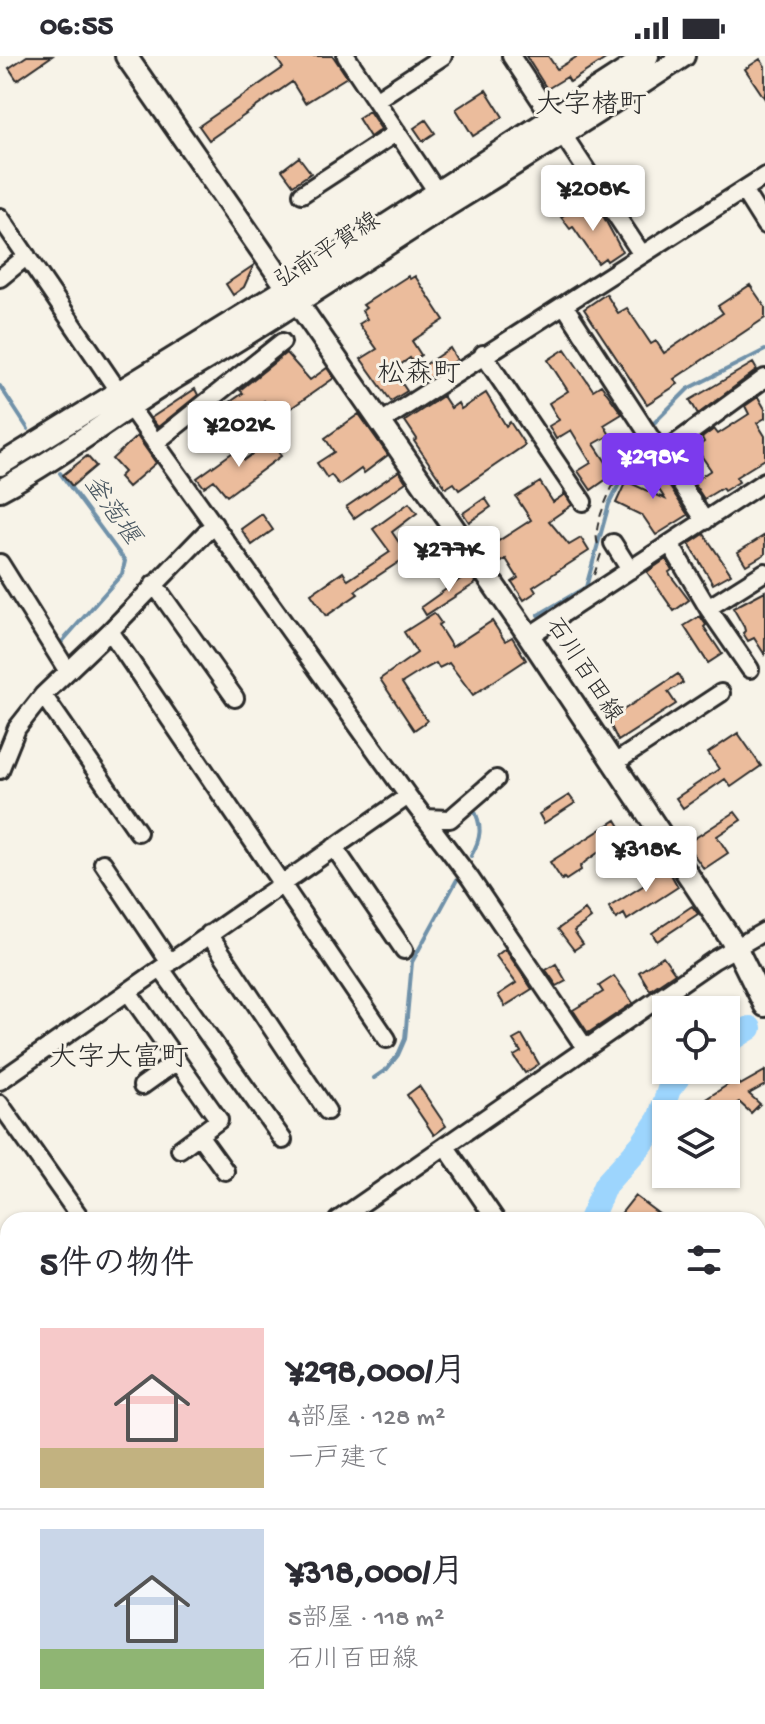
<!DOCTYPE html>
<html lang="ja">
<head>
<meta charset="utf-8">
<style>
  :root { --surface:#fff; --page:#f2f2f3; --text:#2b2b33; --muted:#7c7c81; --line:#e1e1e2; --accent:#7c3aed }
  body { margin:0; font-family:"Gochi Hand","Klee One",sans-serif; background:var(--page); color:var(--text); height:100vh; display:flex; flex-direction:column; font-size:30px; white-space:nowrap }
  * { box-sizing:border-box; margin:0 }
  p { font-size:26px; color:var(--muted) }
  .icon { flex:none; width:44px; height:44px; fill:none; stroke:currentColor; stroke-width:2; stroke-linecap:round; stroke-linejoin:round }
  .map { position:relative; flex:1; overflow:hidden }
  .drawer { position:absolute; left:0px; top:1156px; width:766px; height:512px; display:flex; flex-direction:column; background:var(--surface); border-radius:24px 24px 0 0; box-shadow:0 2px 6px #0004 }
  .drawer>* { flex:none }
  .controls { position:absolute; left:652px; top:940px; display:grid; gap:16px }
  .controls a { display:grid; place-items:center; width:88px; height:88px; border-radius:0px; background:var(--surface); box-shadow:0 2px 6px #0004; font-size:40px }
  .price { position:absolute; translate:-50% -68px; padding:0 18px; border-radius:8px; background:#fff; color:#222; font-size:26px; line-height:52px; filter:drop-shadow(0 2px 4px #0008) }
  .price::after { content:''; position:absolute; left:50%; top:48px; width:24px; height:18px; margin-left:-12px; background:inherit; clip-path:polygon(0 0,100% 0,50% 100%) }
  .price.selected { background:var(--accent); color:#fff }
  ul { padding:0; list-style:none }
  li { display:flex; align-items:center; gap:24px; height:200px; padding:0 40px }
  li+li { border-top:2px solid var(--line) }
  li span { display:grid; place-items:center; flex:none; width:224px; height:160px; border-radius:0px; color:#555 }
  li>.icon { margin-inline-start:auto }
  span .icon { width:96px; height:96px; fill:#fffc; stroke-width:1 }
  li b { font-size:34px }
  h2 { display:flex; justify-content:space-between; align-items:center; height:96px; padding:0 40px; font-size:34px }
  .status { display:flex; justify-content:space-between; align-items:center; height:56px; padding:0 40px; background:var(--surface); direction:ltr }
  .status svg { height:22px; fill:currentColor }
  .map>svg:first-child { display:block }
</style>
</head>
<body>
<div class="status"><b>06:55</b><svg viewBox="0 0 49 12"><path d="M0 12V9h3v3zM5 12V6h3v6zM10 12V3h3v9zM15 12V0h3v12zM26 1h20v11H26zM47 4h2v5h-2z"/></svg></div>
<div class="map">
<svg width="765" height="1668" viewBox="0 0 765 1668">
  <rect width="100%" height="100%" fill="#f7f3e8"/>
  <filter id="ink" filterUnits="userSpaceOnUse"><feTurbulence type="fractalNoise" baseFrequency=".0125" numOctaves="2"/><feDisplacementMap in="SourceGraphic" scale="16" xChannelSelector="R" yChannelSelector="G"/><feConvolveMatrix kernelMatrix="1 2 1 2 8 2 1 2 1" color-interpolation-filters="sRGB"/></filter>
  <g filter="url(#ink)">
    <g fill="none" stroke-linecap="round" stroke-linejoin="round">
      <path stroke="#6f91a9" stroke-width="4" d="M0 330 28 373
        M653 368 688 333 765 294
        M538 559 586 531 609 448 641 385
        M60 588 122 518 125 505 60 417
        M471 800C481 783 483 770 473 752
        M374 1022 387 1013 398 999 405 983 412 906 459 820"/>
      <path stroke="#9dd5fd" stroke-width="24" d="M726 987 750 972
        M590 1164 605 1129 642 1088 659 1063 669 1033 684 1014
        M366 1668 371 1660"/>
    </g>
    <path fill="#ebbc9c" stroke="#2b2b2b" stroke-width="2" d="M27 0H52L17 24 9 12Z
      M275 0H333L347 21 305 47 292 26 209 84 199 70 283 12Z
      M526 0H548L557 13 578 0H610L570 26 567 21 547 33Z
      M760 3 765 10V43L745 13Z
      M486 34 503 61 473 80 456 53Z
      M369 55 381 73 370 81 358 62Z
      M426 64 435 77 423 85 414 72Z
      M299 101 311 117 293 129 282 114Z
      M583 147 594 163 602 158 622 195 607 205 605 202 598 207 573 171 570 173 561 161Z
      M254 209 244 231 233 239 226 228Z
      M408 220 410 223 415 220 444 264 412 285 421 299 412 305 410 302 393 314 407 335 391 345 361 303 377 293 359 268 367 263 362 255 366 252 363 249Z
      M750 229 765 251V262L674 323 678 328 647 348 584 253 606 238 618 257 627 252 651 288 656 285 664 297 723 257 718 250Z
      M450 292 457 304 426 324 419 313Z
      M565 293 593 334 601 329 622 358 604 369 610 379 594 388 614 418 591 434 578 415 591 407 571 374 556 383 549 370 559 364 549 347 568 335 548 304Z
      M286 297 310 324 327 312 334 322 277 362 264 345 238 365 226 349 243 337 240 334Z
      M753 307 757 314 698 358 690 344Z
      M195 333 198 339 158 371 151 362Z
      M486 337 506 370 510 366 525 389 459 434 454 427 446 432 414 385 417 383 405 365 443 340 451 352 458 347 461 353Z
      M758 341 765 353V362L757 367 765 380V403L736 421 739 426 724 435 722 432 704 443 693 426 711 414 696 392 704 386 702 382 714 373 718 378 749 358 745 350Z
      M359 358 388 399 364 417 361 413 339 429 331 419 327 422 317 407 334 396 325 382Z
      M137 380 156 407 128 431 119 421 124 416 112 403Z
      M270 385 281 400 227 440 214 424 204 431 197 422 236 394 244 404Z
      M87 400 96 410 72 430 63 419Z
      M651 402 688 459 656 479 643 460 616 447 626 425 665 443 642 407Z
      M399 415 406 426 354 462 346 451Z
      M540 426 553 446 565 438 572 449 549 465 569 489 581 482 589 495 533 531 536 536 524 544 512 526 518 522 506 503 497 509 486 493 531 464 516 441Z
      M485 442 491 451 469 466 463 457Z
      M409 447 417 457 392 476 408 500 355 535 358 538 326 560 311 538 343 516 348 524 390 496 373 473Z
      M262 458 273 474 252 489 241 473Z
      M704 478 731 518 713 528 689 488Z
      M765 479V498L746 509 738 496Z
      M666 503 672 514 669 516 671 520 689 544 674 555 647 516Z
      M469 517 476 527 426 559 421 551Z
      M765 535V599L754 582 748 585 743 577 745 575 744 571 733 552Z
      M434 557 441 567 438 569 452 591 492 565 505 585 512 581 526 604 473 639 449 607 439 612 436 607 421 615 402 627 427 665 414 674 380 623 417 597 404 576Z
      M700 560 706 569 704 571 722 598 708 607 684 570Z
      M678 618 683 627 668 636 676 648 618 685 608 664Z
      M738 677 761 710 731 731 725 723 683 752 676 742 719 713 708 697Z
      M569 739 575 747 544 767 539 758Z
      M735 756 741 764 717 780 728 797 704 813 686 788Z
      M616 764 630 787 611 799 606 791 585 806 580 811 581 814 566 824 564 822 562 824 550 806Z
      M664 806 678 831 627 864 624 858 616 863 609 851 646 828 644 825 657 816 654 811Z
      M692 850 698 858 657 885 652 877Z
      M585 854 591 862 574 875 583 888 574 894 558 873Z
      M505 893 532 933 505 950 498 939 516 927 496 900Z
      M663 900 675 917 650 934 639 916Z
      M556 908 566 925 557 930 546 914Z
      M614 920 633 947 588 977 573 954 603 936 599 930Z
      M522 979 539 1008 525 1017 514 1000 521 996 513 984Z
      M765 1015V1029L749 1038 760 1048 751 1057 739 1046 719 1058H683L735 1024 740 1029Z
      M419 1030 446 1070 434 1079 407 1039Z
      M635 1140 667 1164H616Z"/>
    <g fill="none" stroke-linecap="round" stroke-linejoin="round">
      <g stroke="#2b2b2b" stroke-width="22">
        <path id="minor" d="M346 0 443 145
          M511 0 641 197
          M377 43 443 0
          M743 134 765 169
          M302 138 397 76
          M0 161 119 336 408 740 470 822 586 993
          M0 222 27 200
          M564 249 705 465
          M483 298 583 446
          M381 366 765 120
          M155 387 282 286
          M661 398 765 322
          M613 487 630 514
          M670 488 708 552 750 613
          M0 507 67 614
          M154 528 235 642
          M708 552 765 516
          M110 575 387 983
          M529 580 765 425
          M43 639 138 776
          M613 708 721 637
          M0 714 17 672 43 639 110 575 214 468
          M424 762 450 763 496 723
          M334 791 404 894
          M103 807 170 907
          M209 878 327 1055
          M161 913 283 1084
          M129 937 219 1064 180 1093
          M0 1025 408 740
          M142 1030 177 1005
          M0 1048 82 1164
          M199 1079 225 1115
          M446 1091 496 1164
          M338 1164 714 904 765 875
          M758 1305 765 1294
          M758 1379 765 1382
          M0 1398 8 1393
          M758 1498 765 1501
          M758 1603 765 1606
          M112 1660 118 1668
          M227 1660 232 1668
          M302 1660 307 1668
          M595 1660 612 1668
          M75 1668 87 1660
          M581 1668 584 1660
          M624 1668 627 1660
          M698 1668 700 1660"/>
      </g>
      <g stroke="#2b2b2b" stroke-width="26">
        <path id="major" d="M126 0 529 580 736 891 765 950
          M0 409 313 216 648 0
          M0 434C62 401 118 356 178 320 269 267 356 208 444 152 525 102 605 53 684 0"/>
      </g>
      <path stroke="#2b2b2b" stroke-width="2" stroke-dasharray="8 6" stroke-linecap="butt" d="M598 488C589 468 624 408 635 388
        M594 519 601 498"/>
      <use href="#minor" stroke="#f7f3e8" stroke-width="16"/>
      <use href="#major" stroke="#f7f3e8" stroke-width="20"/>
    </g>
  </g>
  <g text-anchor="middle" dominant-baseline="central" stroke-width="6" stroke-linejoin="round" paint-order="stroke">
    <g font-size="24" fill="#2b2b2b" stroke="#f7f3e8">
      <text transform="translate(328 196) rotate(-33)">弘前平賀線</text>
      <text transform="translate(583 615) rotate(57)">石川百田線</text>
    </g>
    <g font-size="26" font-style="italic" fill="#485660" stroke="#f7f3e8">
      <text transform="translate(110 455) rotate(55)">釜萢堰</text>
    </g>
    <g font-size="28" fill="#2b2b2b" stroke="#f7f3e8">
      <text x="591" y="50">大字楮町</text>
      <text x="419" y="319">松森町</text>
      <text x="119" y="1003">大字大富町</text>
    </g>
  </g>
</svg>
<div class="controls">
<a><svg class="icon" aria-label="locate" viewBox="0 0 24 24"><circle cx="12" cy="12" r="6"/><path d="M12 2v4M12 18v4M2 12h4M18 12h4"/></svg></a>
<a><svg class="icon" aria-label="layers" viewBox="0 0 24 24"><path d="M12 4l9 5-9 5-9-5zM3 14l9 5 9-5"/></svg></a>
</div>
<b class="price" style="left:593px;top:177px">¥208K</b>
<b class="price" style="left:239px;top:413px">¥202K</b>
<b class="price selected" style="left:653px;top:445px">¥298K</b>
<b class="price" style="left:449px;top:538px">¥277K</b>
<b class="price" style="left:646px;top:838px">¥318K</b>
<section class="drawer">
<h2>5件の物件<svg class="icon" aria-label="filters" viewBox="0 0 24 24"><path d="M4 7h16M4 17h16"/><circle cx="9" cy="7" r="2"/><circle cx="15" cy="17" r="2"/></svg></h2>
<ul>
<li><span style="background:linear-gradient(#f6c9c9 75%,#c2b280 0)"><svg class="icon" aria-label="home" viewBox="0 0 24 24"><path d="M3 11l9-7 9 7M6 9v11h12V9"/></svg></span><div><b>¥298,000/月</b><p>4部屋 · 128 m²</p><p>一戸建て</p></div></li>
<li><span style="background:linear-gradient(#c9d6e8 75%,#8fb573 0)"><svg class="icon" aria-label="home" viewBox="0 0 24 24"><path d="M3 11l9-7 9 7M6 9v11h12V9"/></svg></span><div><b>¥318,000/月</b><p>5部屋 · 118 m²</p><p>石川百田線</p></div></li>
</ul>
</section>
</div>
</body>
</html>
